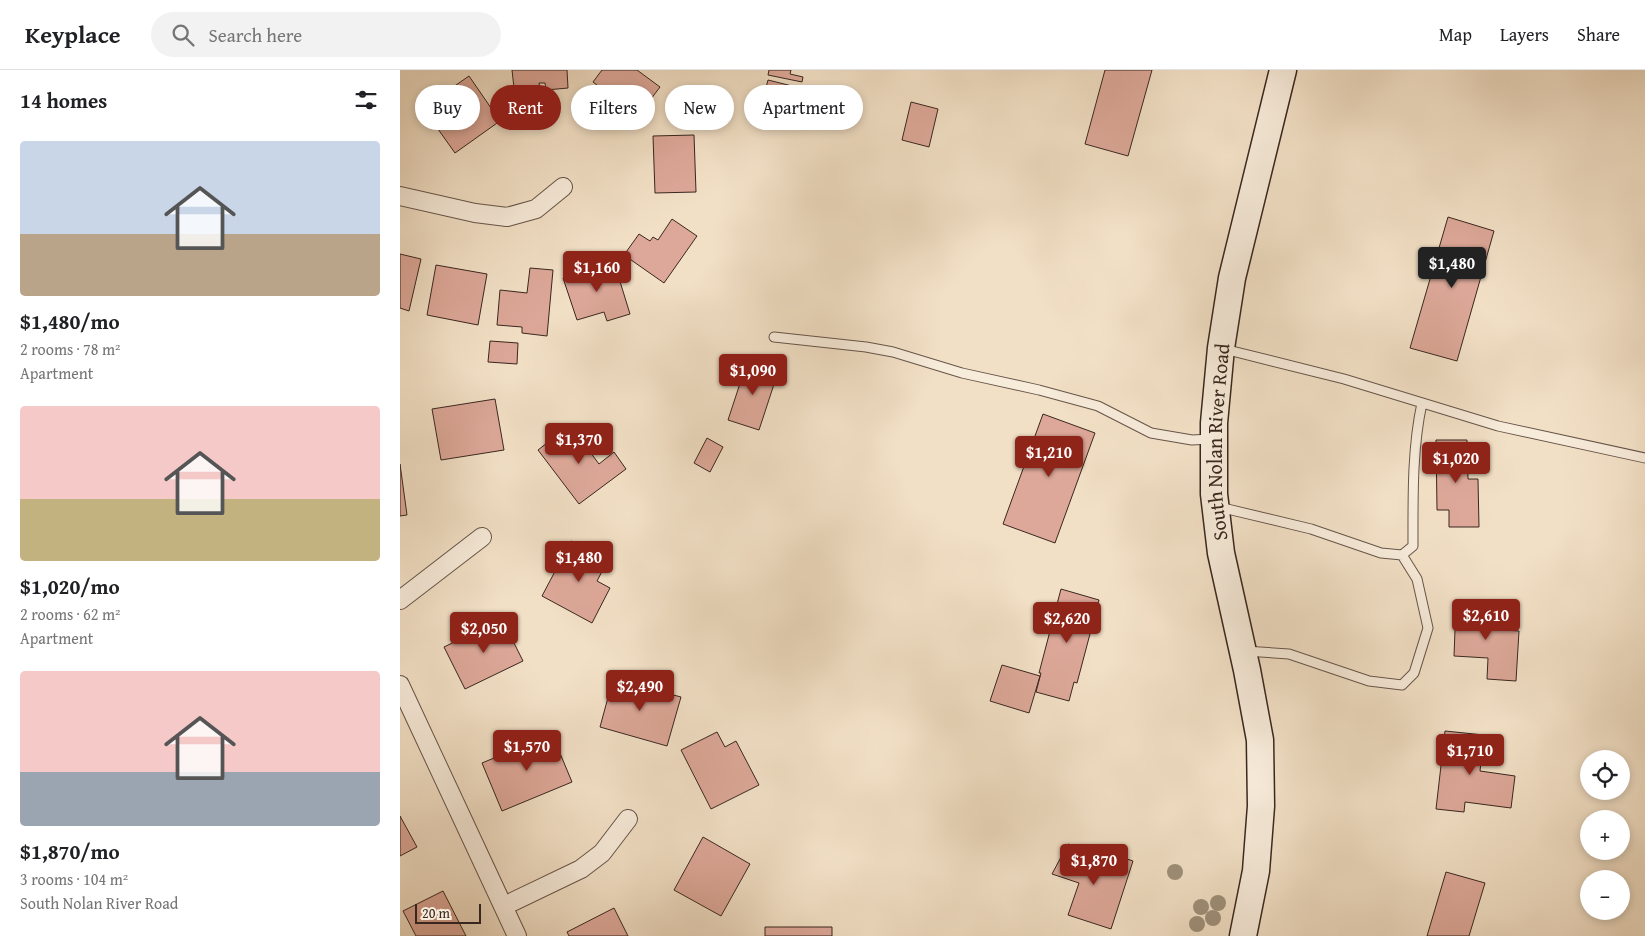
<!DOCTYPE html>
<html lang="en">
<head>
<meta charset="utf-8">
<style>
  :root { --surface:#fff; --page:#f2f2f2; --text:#202124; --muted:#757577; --line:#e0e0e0; --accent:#8f2418 }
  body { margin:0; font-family:"Gentium Book Plus",serif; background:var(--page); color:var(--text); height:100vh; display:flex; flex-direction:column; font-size:19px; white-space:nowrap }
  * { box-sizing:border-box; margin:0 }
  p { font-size:16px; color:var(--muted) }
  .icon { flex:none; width:28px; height:28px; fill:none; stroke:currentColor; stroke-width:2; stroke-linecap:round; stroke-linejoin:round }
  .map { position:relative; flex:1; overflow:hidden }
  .sheet { display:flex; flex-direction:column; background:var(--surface); width:400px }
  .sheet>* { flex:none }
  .hud { position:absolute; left:15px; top:15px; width:475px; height:45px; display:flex; gap:10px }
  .fabs { position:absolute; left:1180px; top:680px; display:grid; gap:10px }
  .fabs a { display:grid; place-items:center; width:50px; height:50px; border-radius:50%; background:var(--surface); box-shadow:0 2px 8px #0003; font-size:25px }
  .scale { position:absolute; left:15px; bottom:12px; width:66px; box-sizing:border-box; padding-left:5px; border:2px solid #39271f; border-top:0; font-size:14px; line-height:18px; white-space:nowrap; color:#39271f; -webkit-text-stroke:4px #f7ebda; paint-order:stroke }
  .price { position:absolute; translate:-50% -42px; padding:0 11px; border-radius:5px; background:var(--accent); color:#fff; font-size:16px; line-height:32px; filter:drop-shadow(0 1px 2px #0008) }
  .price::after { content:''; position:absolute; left:50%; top:30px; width:15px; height:11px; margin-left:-8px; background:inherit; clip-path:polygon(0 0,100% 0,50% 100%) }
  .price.on { background:#222; color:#fff }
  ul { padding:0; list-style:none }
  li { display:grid; align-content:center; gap:10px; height:265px; padding:0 20px }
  li span { display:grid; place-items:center; height:155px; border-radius:5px; color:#555 }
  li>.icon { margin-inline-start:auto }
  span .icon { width:90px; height:90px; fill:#fffc; stroke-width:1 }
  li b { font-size:21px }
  h2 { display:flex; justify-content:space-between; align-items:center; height:60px; padding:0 20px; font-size:21px }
  .chip { padding:0 18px; border-radius:22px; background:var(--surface); box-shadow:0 2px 8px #0003; font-size:18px; line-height:45px }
  .chip.on { background:var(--accent); color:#fff }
  header { display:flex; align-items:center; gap:30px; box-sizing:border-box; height:70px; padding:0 25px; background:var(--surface); border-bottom:1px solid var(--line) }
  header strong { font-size:24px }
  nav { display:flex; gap:28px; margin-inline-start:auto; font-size:18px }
  .search { width:350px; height:45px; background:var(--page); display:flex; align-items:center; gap:12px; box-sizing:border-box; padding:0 18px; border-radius:28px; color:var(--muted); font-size:19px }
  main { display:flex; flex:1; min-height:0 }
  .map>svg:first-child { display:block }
</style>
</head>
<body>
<header>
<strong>Keyplace</strong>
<div class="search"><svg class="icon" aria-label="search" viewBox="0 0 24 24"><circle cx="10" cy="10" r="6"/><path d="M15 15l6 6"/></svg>Search here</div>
<nav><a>Map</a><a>Layers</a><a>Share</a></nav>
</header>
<main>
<section class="sheet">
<h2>14 homes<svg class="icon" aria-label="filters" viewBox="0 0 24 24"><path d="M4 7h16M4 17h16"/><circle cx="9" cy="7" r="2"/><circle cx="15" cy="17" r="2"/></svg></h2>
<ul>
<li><span style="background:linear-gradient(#c9d6e8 60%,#b9a48a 0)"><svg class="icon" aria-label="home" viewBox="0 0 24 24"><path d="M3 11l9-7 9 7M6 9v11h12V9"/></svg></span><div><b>$1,480/mo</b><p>2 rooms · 78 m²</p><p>Apartment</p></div></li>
<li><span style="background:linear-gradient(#f6c9c9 60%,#c2b280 0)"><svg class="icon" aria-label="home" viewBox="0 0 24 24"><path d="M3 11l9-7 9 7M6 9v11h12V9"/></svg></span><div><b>$1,020/mo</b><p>2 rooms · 62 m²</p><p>Apartment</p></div></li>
<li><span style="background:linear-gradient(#f6c9c9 65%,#9aa5b1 0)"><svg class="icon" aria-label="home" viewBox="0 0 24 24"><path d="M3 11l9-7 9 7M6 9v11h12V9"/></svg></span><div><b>$1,870/mo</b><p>3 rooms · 104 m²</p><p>South Nolan River Road</p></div></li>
</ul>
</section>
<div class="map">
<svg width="1245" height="866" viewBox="0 0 1245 866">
  <rect width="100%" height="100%" fill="#f2e0c6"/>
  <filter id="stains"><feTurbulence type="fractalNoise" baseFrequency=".004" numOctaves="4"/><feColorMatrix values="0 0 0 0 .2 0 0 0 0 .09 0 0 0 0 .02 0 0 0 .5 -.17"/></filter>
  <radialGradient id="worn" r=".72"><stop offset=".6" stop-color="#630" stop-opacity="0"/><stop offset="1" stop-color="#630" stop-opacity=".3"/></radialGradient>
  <path fill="#dda899" stroke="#39271f" d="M112 0H167L168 18 146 20 145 13H139L141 24 115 27Z
    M202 0H237L260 17 232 54 213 40 219 32 193 12Z
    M369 0H391L390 4 403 7 402 12 368 5Z
    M705 0H752L728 86 685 74Z
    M69 6 100 51 55 83 23 38Z
    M368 10 420 23 412 54 360 41Z
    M511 32 538 39 529 77 502 70Z
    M294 65 296 122 255 123 253 66Z
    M1048 147 1094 161 1057 291 1010 278Z
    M272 149 297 166 264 213 224 185 239 164 250 171 253 167 258 170Z
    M0 184 21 189 9 241 0 238Z
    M214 192 230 244 207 251 204 242 177 250 163 208Z
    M36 195 87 204 78 255 27 245Z
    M130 198 153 200 147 266 122 263V257L97 255 100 220 127 223Z
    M90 271 118 273 117 294 88 292Z
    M347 292 378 302 359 360 328 350Z
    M95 329 104 380 41 390 32 339Z
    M643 344 695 363 655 473 603 454Z
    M170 355 199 394 214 382 226 399 179 434 138 380Z
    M307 368 323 377 310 402 294 393Z
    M1036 370H1067L1068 409H1078L1079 457H1049V440H1037Z
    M0 394 7 445 0 446Z
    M171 471 208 490 197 511 210 518 192 553 142 526Z
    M661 519 699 530 677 613 674 612 669 631 636 622 641 603H639Z
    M1056 534 1092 536 1091 559 1119 561 1116 611 1087 609 1088 588 1054 586Z
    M102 549 123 591 65 619 44 577Z
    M602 595 640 606 629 643 590 631Z
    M213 609 281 627 267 676 200 657Z
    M1045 661 1084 665 1080 701 1115 706 1111 738 1065 732 1064 742 1036 739Z
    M317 662 325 677 336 671 359 715 311 739 281 680Z
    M152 664 172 712 102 741 82 693Z
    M0 746 17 777 0 786Z
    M303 767 350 794 321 846 274 820Z
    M668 774 691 781 687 795 709 803 715 785 733 791 711 859 668 845 679 813 652 804Z
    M1046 802 1085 813 1069 866H1027Z
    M43 821 66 866H16L3 841Z
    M214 838 228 866H169L167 862Z
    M365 857H432V866H365Z"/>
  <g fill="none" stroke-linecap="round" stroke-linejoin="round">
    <g stroke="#675549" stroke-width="11">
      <path id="lane" d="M374 267 466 277 493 282 562 303 639 320 698 336 751 363 792 370 811 369
        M824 279 944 309 1098 356 1245 388
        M819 437 911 459 981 483 1002 485 1013 476C1013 428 1012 379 1022 333
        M845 581 889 584 969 611 1002 615 1014 603 1028 558 1017 509 1002 485"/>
    </g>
    <g stroke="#675549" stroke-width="20">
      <path id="street" d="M0 126 75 143 107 147 136 139 163 117
        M0 530 82 467
        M0 615 117 866
        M104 836 181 799 202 783 228 749"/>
    </g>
    <g stroke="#39271f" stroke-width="29">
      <g id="secondary">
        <path id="s1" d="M843 866 856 801 861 736 860 670 847 600 821 483 814 424V353L821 278 832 208 883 0"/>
      </g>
    </g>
    <use href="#lane" stroke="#f7ebda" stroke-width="9"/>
    <use href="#street" stroke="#f7ebda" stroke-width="18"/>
    <use href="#secondary" stroke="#f7ebda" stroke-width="26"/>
  </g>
  <g fill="#9e907a">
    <circle cx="775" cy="802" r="8"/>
    <circle cx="818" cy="833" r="8"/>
    <circle cx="801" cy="837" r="8"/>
    <circle cx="813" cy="848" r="8"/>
    <circle cx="797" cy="854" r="8"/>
  </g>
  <g text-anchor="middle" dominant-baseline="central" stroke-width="5" stroke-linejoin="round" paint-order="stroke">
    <g font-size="20" fill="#39271f" stroke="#f7ebda">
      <text stroke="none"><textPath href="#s1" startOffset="500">South Nolan River Road</textPath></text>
    </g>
  </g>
  <rect width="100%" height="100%" filter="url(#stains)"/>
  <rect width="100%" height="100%" fill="url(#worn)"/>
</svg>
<div class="fabs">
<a><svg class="icon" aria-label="locate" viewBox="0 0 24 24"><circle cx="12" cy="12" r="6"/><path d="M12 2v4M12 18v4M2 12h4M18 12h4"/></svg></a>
<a>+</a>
<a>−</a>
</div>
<div class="scale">20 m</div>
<b class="price on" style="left:1052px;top:219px">$1,480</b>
<b class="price" style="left:197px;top:223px">$1,160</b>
<b class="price" style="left:353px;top:326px">$1,090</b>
<b class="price" style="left:179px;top:395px">$1,370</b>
<b class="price" style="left:649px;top:408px">$1,210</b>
<b class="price" style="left:1056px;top:414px">$1,020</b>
<b class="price" style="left:179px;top:513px">$1,480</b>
<b class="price" style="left:1086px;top:571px">$2,610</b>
<b class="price" style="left:667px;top:574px">$2,620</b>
<b class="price" style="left:84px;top:584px">$2,050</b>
<b class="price" style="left:240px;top:642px">$2,490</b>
<b class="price" style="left:127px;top:702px">$1,570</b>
<b class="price" style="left:1070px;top:706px">$1,710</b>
<b class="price" style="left:694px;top:816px">$1,870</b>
<div class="hud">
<a class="chip">Buy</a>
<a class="chip on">Rent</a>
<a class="chip">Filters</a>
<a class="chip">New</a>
<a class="chip">Apartment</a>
</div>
</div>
</main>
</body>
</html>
